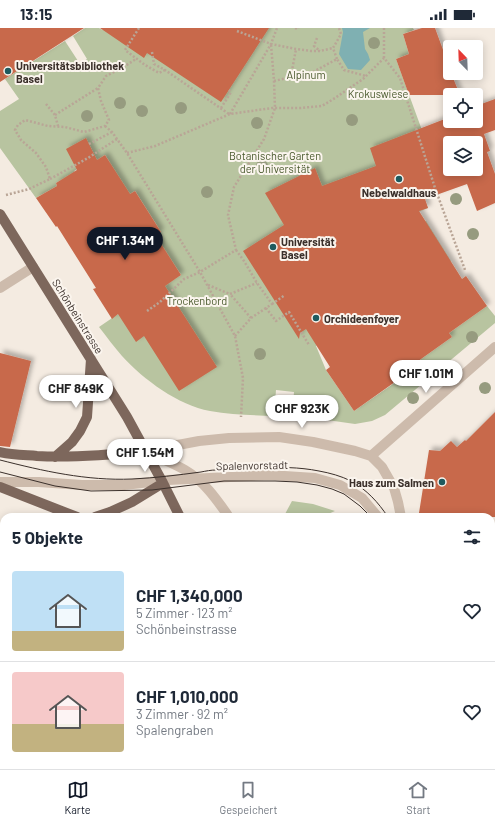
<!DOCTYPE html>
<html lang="de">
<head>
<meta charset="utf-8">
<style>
  :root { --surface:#fff; --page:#f6f6f7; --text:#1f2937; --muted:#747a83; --line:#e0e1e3; --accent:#111827 }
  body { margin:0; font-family:Barlow,sans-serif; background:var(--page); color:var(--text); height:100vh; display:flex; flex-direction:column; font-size:15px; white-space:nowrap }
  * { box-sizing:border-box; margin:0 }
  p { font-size:13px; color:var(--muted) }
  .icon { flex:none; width:22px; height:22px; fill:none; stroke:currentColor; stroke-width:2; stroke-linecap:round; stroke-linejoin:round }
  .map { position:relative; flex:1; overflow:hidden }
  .drawer { position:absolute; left:0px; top:485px; width:495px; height:256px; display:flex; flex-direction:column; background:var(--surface); border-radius:12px 12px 0 0; box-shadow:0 2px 10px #0003 }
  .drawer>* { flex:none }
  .needle { width:26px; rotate:337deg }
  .controls { position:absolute; left:443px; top:12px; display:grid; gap:8px }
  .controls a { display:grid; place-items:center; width:40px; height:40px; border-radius:4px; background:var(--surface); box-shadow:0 2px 10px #0003; font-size:20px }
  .price { position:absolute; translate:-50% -34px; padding:0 9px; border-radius:14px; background:#fff; color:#222; font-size:13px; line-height:26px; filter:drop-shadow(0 1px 2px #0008) }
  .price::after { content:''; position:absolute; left:50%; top:24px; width:12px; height:9px; margin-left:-6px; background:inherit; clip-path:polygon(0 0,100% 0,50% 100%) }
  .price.on { background:var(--accent); color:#fff }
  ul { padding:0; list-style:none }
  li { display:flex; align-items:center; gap:12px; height:100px; padding:0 12px }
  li+li { border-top:1px solid var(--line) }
  li span { display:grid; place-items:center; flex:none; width:112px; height:80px; border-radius:4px; color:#555 }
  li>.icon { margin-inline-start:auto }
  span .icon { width:48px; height:48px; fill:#fffc; stroke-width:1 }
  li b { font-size:17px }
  h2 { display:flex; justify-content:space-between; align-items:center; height:48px; padding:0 12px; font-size:17px }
  .status { display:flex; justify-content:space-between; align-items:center; height:28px; padding:0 20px; background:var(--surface); direction:ltr }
  .status svg { height:11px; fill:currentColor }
  .tabs { display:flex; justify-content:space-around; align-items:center; height:56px; border-top:1px solid var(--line); background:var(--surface); font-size:11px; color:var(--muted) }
  .tabs a { display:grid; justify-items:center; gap:2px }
  .tabs .on { color:var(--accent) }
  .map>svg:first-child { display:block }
</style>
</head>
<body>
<div class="status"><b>13:15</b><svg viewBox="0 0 49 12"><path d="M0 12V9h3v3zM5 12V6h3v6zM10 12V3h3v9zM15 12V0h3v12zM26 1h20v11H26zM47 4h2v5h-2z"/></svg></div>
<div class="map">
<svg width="495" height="741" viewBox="0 0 495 741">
  <defs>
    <filter id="shadow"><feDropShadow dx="3.5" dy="-3.5" stdDeviation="2" flood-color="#0004"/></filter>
  </defs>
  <rect width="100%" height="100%" fill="#f4ebe1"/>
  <path fill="#b8c4a0" d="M85 0H99L103 2 107 0H413L414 2 403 6 409 26 396 31 442 157 422 165 428 180 398 192 403 208 426 193 451 233 316 318 326 342 354 383 416 340 414 336 452 309 449 305 487 278 495 288V295L385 387 372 393 355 396 292 387 294 364 276 362 274 388C253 387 231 387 210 383 178 377 144 352 122 328 114 319 107 309 99 299L134 275 153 265 181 247 162 218 153 209 161 204 135 163 127 168 109 136 110 135 105 127 84 141 82 138 74 143 75 144 56 155 57 158 36 170 0 120V83L19 71 5 51 65 13 80 36 87 31 73 8Z
    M292 473 313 476 335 483 328 486 326 489H285V486Z"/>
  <path fill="#7fb0b2" d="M342 0H370L363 4 365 21 368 26 370 32 361 42 348 41 339 26 343 4Z"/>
  <path fill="#c8694b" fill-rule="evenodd" filter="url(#shadow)" d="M0 0H84L0 54Z
    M100 0H269L221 74 147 25 144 30Z
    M422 0H435L450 41V45H451L460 67H409L396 31 409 26 403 6Z
    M495 71V102L484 106 490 123 487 124 495 146V175L477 183 467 156 425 171 428 180 419 183 462 251 466 248 487 278 449 305 452 309 414 336 416 339 354 383 326 342 330 339 306 301 300 305 299 311 243 223 284 197 265 165 315 140 322 158 376 138 370 120 450 89V93H476V78ZM450 115H476V141H450Z
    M86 110 97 132 105 127 130 166 135 163 161 204 156 208 181 247 165 258 217 339 179 363 144 308 136 314 118 286 112 291 93 261 96 260 57 198 56 199 36 170 57 158 56 155 77 142 66 121Z
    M0 325 31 333 10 419 0 418Z
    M495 384V489H428V487L419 485 429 422 440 423 451 413 457 419 465 412 466 413Z"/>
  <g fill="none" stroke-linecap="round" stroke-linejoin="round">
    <path stroke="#b9a596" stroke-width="2.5" stroke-dasharray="2 2" stroke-linecap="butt" d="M139 0 125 22 145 37 159 45 165 42
      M295 0 298 1V0
      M237 3 271 16 296 21 311 23H320L333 20
      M317 10 314 18 320 23
      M152 24 154 36 165 42 229 86
      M384 30V0
      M337 31 333 20 341 6 339 0
      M291 48 296 21
      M274 53 313 44 337 31 344 42 366 48
      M46 76 55 87 58 98
      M221 80 231 64 229 62
      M230 86 271 16 277 0
      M55 87 98 60
      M105 98 112 104 127 125 200 244 235 308 243 350 241 389
      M89 116 112 104
      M127 125 155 118 230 86 272 80H300L322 78 335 70 363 51 384 30 400 50 435 160 465 242
      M50 151 88 130 117 111
      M6 167 29 161 50 151 46 139 36 125 21 112 15 102 18 97 25 92 48 98 65 99 84 104 105 98 109 92 101 73 98 60 106 48 122 40 136 31
      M236 222 244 233 257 255 272 276 266 280 276 293 289 284 309 317
      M208 257 230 266
      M272 276 285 267
      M147 283 160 274 184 251 200 244 236 222 228 187 234 159 264 111 275 80 274 53 271 16
      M251 290 266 280
      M235 308 251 290 230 266 257 255
      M278 390 280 372
      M395 737 396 741
      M236 741V737"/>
    <path stroke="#cdbbac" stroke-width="10" d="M0 260 33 239
      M146 423 199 413 229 410 279 409 313 414 355 423 371 428 382 439 394 460 398 474 401 489
      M146 423C159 430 173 435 185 442 204 453 217 472 229 489
      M371 428 495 319
      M0 454H39L82 457H124L168 452 269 447 315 450 340 457 362 470 378 489
      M491 557 495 558
      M314 741 315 737"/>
    <path stroke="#7d675c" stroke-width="10" d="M0 186 127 389 163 455 180 489
      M0 424C12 427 25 427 37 428 74 430 109 427 146 423
      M55 429 72 414 80 403 87 389 91 331
      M0 459 77 489
      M95 489 110 484 132 474 163 455
      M294 737 296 741"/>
    <path stroke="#3b302b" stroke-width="1" d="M0 432C43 443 87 453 132 451 155 450 178 447 201 444 206 443 211 442 216 442 230 440 245 440 259 440 279 439 299 439 319 443 330 445 341 448 351 453 367 462 378 474 388 489
      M0 444 55 458 91 463 152 462 224 453H275L297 454 317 457 332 461 344 466 360 478 371 489
      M491 552 495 553
      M491 563 495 564"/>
  </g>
  <g fill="#969b7f">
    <circle cx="374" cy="15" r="6"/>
    <circle cx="120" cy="75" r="6"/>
    <circle cx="181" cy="80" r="6"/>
    <circle cx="142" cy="83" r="6"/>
    <circle cx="87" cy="88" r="6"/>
    <circle cx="352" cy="92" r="6"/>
    <circle cx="257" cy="95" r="6"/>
    <circle cx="262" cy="138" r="6"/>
    <circle cx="207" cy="164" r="6"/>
    <circle cx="456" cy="171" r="6"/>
    <circle cx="473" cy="206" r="6"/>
    <circle cx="472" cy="309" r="6"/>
    <circle cx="260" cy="326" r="6"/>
    <circle cx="485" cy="360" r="6"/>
    <circle cx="413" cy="370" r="6"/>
  </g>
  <g fill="#1f5a5e" stroke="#fbf5ee" stroke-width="1.5">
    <circle cx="8" cy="43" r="4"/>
    <circle cx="399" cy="151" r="4"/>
    <circle cx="273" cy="219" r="4"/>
    <circle cx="316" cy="290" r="4"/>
    <circle cx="442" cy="454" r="4"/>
  </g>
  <g text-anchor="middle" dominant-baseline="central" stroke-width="4" stroke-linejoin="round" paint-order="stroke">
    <g font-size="11" font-weight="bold" fill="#3b302b" stroke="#fbf5ee" text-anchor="start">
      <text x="16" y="37">Universitätsbibliothek<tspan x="16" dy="13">Basel</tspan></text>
      <text x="399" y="164" text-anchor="middle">Nebelwaldhaus</text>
      <text x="281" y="213">Universität<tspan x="281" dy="13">Basel</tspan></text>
      <text x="324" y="290">Orchideenfoyer</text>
      <text x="434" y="454" text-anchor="end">Haus zum Salmen</text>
    </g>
    <g font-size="11" fill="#4a5a2e" stroke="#fbf5ee">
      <text x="306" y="46">Alpinum</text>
      <text x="378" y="65">Krokuswiese</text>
      <text x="275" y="127">Botanischer Garten<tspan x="275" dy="13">der Universität</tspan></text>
      <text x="197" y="272">Trockenbord</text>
    </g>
    <g font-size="11" fill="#3b302b" stroke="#fbf5ee">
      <text transform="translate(78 288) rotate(58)">Schönbeinstrasse</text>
      <text transform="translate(252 437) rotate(-1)">Spalenvorstadt</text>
    </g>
  </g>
</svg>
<div class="controls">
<a><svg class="needle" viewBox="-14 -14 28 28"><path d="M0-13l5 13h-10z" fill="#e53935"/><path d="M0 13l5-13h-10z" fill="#747a83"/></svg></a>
<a><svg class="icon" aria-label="locate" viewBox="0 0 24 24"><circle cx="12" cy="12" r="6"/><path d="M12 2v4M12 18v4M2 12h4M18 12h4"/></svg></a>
<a><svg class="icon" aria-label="layers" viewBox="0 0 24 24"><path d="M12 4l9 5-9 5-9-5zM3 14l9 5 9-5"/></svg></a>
</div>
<b class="price on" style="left:125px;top:233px">CHF 1.34M</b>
<b class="price" style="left:426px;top:366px">CHF 1.01M</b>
<b class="price" style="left:76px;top:381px">CHF 849K</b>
<b class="price" style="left:302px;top:401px">CHF 923K</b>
<b class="price" style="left:145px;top:445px">CHF 1.54M</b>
<section class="drawer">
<h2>5 Objekte<svg class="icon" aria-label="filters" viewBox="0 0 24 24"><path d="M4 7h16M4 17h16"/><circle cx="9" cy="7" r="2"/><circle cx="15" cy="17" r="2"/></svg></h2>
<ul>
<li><span style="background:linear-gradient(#bfe0f5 75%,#c2b280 0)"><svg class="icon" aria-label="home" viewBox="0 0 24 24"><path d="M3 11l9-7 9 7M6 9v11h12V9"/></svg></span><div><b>CHF 1,340,000</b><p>5 Zimmer · 123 m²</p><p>Schönbeinstrasse</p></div><svg class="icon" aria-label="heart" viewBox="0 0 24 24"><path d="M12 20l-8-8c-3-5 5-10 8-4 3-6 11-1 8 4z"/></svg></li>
<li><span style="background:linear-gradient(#f6c9c9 65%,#c2b280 0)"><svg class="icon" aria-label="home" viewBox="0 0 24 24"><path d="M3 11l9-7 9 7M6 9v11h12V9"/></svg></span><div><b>CHF 1,010,000</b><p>3 Zimmer · 92 m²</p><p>Spalengraben</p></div><svg class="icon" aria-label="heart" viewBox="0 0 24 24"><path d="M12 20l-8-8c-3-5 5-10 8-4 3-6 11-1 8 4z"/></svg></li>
</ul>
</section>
</div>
<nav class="tabs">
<a class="on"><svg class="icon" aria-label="map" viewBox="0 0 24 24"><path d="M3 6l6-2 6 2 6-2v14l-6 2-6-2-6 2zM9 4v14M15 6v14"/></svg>Karte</a>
<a><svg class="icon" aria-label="saved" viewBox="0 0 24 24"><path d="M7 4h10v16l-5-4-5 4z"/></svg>Gespeichert</a>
<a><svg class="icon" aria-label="home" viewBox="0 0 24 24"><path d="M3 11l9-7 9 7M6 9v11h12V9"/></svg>Start</a>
</nav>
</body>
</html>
